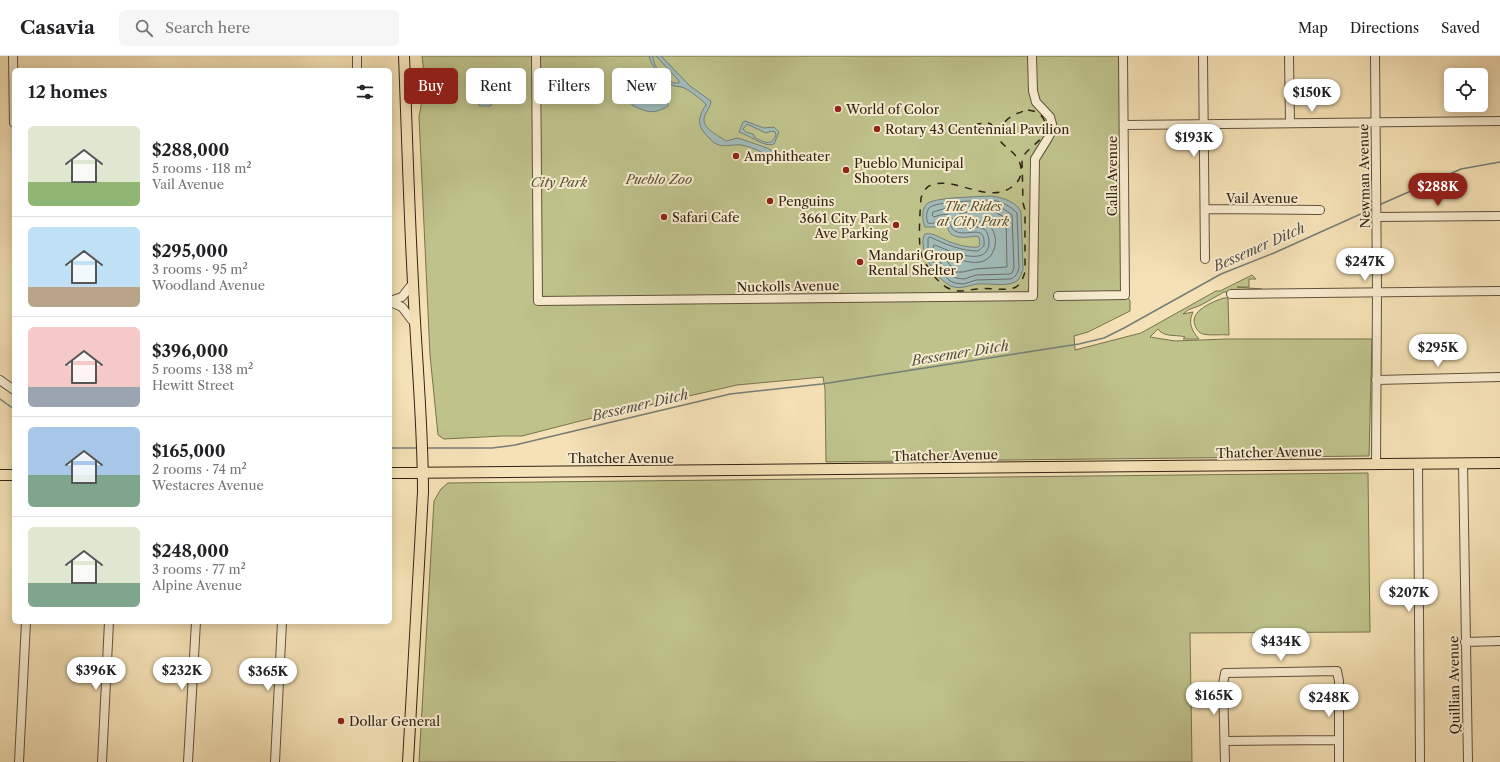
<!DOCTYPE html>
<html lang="en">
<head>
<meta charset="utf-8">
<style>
  :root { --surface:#fff; --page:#f6f6f6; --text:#202124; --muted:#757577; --line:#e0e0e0; --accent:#8f2418 }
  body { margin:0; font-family:"Libre Caslon Text",serif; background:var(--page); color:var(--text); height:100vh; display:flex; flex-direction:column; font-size:15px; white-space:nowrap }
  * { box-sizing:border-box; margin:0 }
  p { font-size:13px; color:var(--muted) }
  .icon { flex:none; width:22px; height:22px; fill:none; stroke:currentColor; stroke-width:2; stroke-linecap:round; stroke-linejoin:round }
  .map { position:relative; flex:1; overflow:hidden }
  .panel { position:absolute; left:12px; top:12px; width:380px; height:556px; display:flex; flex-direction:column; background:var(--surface); border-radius:6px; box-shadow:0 2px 10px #0003 }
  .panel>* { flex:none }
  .hud { position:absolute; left:404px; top:12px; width:380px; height:36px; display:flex; gap:8px }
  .fabs { position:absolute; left:1444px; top:12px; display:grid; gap:8px }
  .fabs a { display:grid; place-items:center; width:44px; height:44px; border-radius:6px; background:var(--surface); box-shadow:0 2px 10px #0003; font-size:20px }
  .price { position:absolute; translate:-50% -34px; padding:0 9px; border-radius:14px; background:#fff; color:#222; font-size:13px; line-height:26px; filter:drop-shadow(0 1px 2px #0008) }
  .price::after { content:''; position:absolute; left:50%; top:24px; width:12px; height:9px; margin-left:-6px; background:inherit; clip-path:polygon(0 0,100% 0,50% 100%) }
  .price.on { background:var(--accent); color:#fff }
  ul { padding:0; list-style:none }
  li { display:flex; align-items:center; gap:12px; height:100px; padding:0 16px }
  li+li { border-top:1px solid var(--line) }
  li span { display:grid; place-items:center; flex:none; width:112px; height:80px; border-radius:6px; color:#555 }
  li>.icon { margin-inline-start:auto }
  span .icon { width:48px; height:48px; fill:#fffc; stroke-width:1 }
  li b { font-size:17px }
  h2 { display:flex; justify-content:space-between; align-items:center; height:48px; padding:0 16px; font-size:17px }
  .chip { padding:0 14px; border-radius:6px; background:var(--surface); box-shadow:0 2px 10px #0003; font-size:14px; line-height:36px }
  .chip.on { background:var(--accent); color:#fff }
  header { display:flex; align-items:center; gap:24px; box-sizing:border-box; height:56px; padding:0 20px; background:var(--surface); border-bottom:1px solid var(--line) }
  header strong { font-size:19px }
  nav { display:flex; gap:22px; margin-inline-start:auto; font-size:14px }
  .search { width:280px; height:36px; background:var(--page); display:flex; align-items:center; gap:10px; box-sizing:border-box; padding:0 14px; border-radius:6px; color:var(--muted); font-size:15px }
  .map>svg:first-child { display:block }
</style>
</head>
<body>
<header>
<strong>Casavia</strong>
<div class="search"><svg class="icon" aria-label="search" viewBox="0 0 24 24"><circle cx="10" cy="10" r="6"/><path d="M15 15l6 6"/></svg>Search here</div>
<nav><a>Map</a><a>Directions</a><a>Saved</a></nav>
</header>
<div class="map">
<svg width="1500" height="706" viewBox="0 0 1500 706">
  <rect width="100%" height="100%" fill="#f4e1b5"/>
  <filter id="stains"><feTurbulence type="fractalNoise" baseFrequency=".005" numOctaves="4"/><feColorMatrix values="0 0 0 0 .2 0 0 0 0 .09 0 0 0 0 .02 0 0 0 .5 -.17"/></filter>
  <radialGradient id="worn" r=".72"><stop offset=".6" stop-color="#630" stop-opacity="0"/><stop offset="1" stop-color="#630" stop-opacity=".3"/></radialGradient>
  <path fill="#bfc28b" stroke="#787250" d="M422 0H1120L1122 229 1130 245V255L1088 276 1074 280 1075 294 1141 277 1216 235H1220L1252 219 1256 223H1249V231H1237L1262 233 1230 234 1228 236H1224L1201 249 1188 254 1183 258 1193 256C1188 266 1191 274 1199 283H1183L1185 281C1176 278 1164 282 1158 273L1150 281 1175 285 1227 283H1372L1369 400 826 406 825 333 823 321 737 329 584 364 522 380H502L444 383 438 379 430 299 419 61 425 27Z
    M1224 242H1228L1229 279C1221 278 1211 280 1203 278 1199 277 1196 273 1195 269 1189 255 1214 245 1224 242Z
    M1368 417 1370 576 1190 577 1192 706H419L434 445 441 433 448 427Z"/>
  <path fill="#a1bbb9" stroke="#757e77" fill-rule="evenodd" d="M649 0H653C653 12 667 29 679 27V25L656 0H661L690 30 711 45C711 50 708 53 706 57 698 71 716 78 726 85L738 82 767 92 780 99 775 104C765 98 754 91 741 89 734 88 726 91 719 89 715 88 712 85 709 82 697 70 697 63 706 49 705 46 688 33 684 32 680 30 676 31 672 29 664 27 650 8 649 0Z
    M645 16C657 18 663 25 669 35L668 50C653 59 646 56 632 49 629 41 629 29 632 22ZM643 25H647C655 29 661 34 659 43 654 47 644 48 639 43 638 36 637 30 643 25Z
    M469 19H490L491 50H479V29H469Z
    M745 65 764 72 774 71 779 76 774 88C765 92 749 79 739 76L743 66ZM747 68 766 77 772 75 775 76 776 79C771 91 765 86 755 82L753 78 746 76 743 73Z
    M991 140C1001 141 1017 146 1021 156L1023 213C1021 218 1020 224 1015 226 1005 231 989 227 978 228 969 229 963 233 954 231 938 227 916 193 925 178 933 176 942 183 950 186 959 189 968 192 978 191L980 189 979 181 976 180C969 181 957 183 951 178 947 174 949 170 944 167L936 171H925C922 164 921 152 928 147 939 141 977 141 991 140Z"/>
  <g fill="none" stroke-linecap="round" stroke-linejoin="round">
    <path stroke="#6a6f67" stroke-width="1" d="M991 144C1001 145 1010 150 1017 157L1019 212C1017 218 1016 221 1010 223L976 224 964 228 955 227 950 225 933 206 928 193V182L930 181C945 188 961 195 978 195L984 190C986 166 967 182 955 175 950 172 952 167 945 163 939 163 935 169 928 167 926 163 926 156 929 152 935 145 981 145 991 144Z
      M991 149C999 150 1006 154 1012 159L1014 212 1012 217 1010 218 976 219 964 223 956 222 952 220 937 203 933 190 935 189C947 194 988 213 989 187 989 182 988 176 984 173 977 169 966 172 959 172 950 160 951 155 934 161L932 159 933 156 950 151Z
      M995 156 1006 162 1007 211 975 213 963 216H956L946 204V201C958 202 968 208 980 206 998 203 1001 174 985 167 978 164 970 166 963 166L959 158 967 156Z"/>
    <path stroke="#757e77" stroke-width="1.5" d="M1379 149 1461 113 1500 106
      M0 343 14 353
      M390 392H418
      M426 392H492L515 389 730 338 822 328 1079 288 1104 282 1124 272 1221 218 1274 197 1374 152"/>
    <g stroke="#62523d" stroke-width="10">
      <path id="minor" d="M13 0 14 67
        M357 0V14
        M536 0 538 245 1033 240 1035 103 1048 82 1052 74V68L1050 61 1036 46 1033 35 1032 0
        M1203 0 1205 203
        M1289 0 1290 67
        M1375 0 1377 236 1376 408
        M1124 69 1500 65
        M1205 153 1320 154
        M1376 161 1500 160
        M1231 238 1500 235
        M1058 240 1125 239 1123 0
        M390 245 402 241 413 227
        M390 246 402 251 415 268
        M0 324 14 334
        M1376 324 1500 321
        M1418 407 1420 706
        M1463 407 1468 706
        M1465 586 1500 585
        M1225 685 1339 684
        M19 706 26 566
        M102 706 109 566
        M188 706 196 566
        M275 706 282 566
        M1225 706 1223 628 1225 617 1337 615 1339 625V706"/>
    </g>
    <g stroke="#322315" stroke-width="12">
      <path id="major" d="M404 0C407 76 409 152 413 227 416 297 423 367 423 436L408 706
        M390 417 1500 407
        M0 419H14"/>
    </g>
    <use href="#minor" stroke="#f8eccf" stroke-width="8"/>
    <use href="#major" stroke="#f4e1b5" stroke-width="10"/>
    <path stroke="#322315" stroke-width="1.5" stroke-dasharray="7 7" stroke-linecap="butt" d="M1028 54C1035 55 1041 57 1044 64 1054 82 1027 89 1022 103L1023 147 1025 154V216C1023 222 1021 228 1016 231 1005 236 991 231 979 233 973 233 967 235 961 235 956 235 951 234 946 231 936 225 925 209 921 197 918 186 920 155 921 142 924 134 927 129 935 128 959 122 995 152 1017 126 1021 122 1021 117 1021 112 1019 98 1009 95 1001 86 996 67 1011 58 1028 54Z
      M988 67 991 68 992 70 991 74 976 73V68Z"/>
  </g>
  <g fill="#8f2418" stroke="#f8eccf" stroke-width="1.5">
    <circle cx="838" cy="53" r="4"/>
    <circle cx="877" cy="73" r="4"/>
    <circle cx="736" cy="100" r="4"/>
    <circle cx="846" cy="114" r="4"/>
    <circle cx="770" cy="145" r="4"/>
    <circle cx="664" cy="161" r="4"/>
    <circle cx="896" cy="169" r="4"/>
    <circle cx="860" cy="206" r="4"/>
    <circle cx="341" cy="665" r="4"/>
  </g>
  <g text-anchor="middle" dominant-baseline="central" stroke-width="4" stroke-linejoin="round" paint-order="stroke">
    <g font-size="13" fill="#322315" stroke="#f8eccf" text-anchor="start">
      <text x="846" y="53">World of Color</text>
      <text x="885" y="73">Rotary 43 Centennial Pavilion</text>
      <text x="744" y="100">Amphitheater</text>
      <text x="854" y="107">Pueblo Municipal<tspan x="854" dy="15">Shooters</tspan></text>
      <text x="778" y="145">Penguins</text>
      <text x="672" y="161">Safari Cafe</text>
      <text x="888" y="162" text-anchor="end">3661 City Park<tspan x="888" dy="15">Ave Parking</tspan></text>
      <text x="868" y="199">Mandari Group<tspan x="868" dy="15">Rental Shelter</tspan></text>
      <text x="349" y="665">Dollar General</text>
    </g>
    <g font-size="13" fill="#322315" stroke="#f8eccf">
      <text transform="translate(1112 120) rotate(-90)">Calla Avenue</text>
      <text transform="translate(1364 120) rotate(-91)">Newman Avenue</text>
      <text x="1262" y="142">Vail Avenue</text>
      <text transform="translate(788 230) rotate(-1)">Nuckolls Avenue</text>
      <text transform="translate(1269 396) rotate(-1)">Thatcher Avenue</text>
      <text transform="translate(945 399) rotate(-1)">Thatcher Avenue</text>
      <text x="621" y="402">Thatcher Avenue</text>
      <text transform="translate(1454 629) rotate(-91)">Quillian Avenue</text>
    </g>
    <g font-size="13" font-style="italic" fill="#5c5338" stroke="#f8eccf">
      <text x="659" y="123">Pueblo Zoo</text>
      <text x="559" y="126">City Park</text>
      <text x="973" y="150">The Rides<tspan x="973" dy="15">at City Park</tspan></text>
    </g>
    <g font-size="14" font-style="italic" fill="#535146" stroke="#f8eccf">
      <text transform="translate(1259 191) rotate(-24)">Bessemer Ditch</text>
      <text transform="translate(960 297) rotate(-9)">Bessemer Ditch</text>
      <text transform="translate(640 349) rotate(-13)">Bessemer Ditch</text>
    </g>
  </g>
  <rect width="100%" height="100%" filter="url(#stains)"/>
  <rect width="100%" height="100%" fill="url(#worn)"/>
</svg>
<div class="fabs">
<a><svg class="icon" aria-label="locate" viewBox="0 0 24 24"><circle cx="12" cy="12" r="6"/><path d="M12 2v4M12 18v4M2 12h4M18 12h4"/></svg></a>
</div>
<b class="price" style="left:1312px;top:57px">$150K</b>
<b class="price" style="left:1194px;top:102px">$193K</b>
<b class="price on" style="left:1438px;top:151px">$288K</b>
<b class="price" style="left:1365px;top:226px">$247K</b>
<b class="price" style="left:1438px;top:312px">$295K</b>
<b class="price" style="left:1409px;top:557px">$207K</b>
<b class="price" style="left:1281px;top:606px">$434K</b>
<b class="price" style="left:96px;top:635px">$396K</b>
<b class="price" style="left:182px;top:635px">$232K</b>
<b class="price" style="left:268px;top:636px">$365K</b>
<b class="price" style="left:1214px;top:660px">$165K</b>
<b class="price" style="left:1329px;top:662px">$248K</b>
<div class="hud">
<a class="chip on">Buy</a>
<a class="chip">Rent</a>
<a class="chip">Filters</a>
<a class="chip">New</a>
</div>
<section class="panel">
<h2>12 homes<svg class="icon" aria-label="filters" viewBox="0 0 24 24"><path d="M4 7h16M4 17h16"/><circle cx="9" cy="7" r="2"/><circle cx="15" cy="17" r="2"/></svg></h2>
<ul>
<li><span style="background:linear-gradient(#dfe7d0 70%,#8fb573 0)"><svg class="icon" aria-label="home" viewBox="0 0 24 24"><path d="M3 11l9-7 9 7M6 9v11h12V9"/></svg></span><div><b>$288,000</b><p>5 rooms · 118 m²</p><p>Vail Avenue</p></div></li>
<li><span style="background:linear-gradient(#bfe0f5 75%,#b9a48a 0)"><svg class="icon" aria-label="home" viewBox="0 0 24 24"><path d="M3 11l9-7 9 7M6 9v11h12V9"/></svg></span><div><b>$295,000</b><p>3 rooms · 95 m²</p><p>Woodland Avenue</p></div></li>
<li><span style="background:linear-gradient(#f6c9c9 75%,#9aa5b1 0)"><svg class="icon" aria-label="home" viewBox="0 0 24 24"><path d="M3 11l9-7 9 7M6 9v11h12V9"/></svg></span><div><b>$396,000</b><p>5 rooms · 138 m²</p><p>Hewitt Street</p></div></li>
<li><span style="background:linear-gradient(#a9c7e8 60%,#7fa58c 0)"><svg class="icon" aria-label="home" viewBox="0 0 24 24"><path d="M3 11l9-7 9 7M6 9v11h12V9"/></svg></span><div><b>$165,000</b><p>2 rooms · 74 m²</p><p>Westacres Avenue</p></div></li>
<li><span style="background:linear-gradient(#dfe7d0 70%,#7fa58c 0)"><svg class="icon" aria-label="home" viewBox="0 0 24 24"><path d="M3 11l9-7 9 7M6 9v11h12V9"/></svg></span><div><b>$248,000</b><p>3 rooms · 77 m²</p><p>Alpine Avenue</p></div></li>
</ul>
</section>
</div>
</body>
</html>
